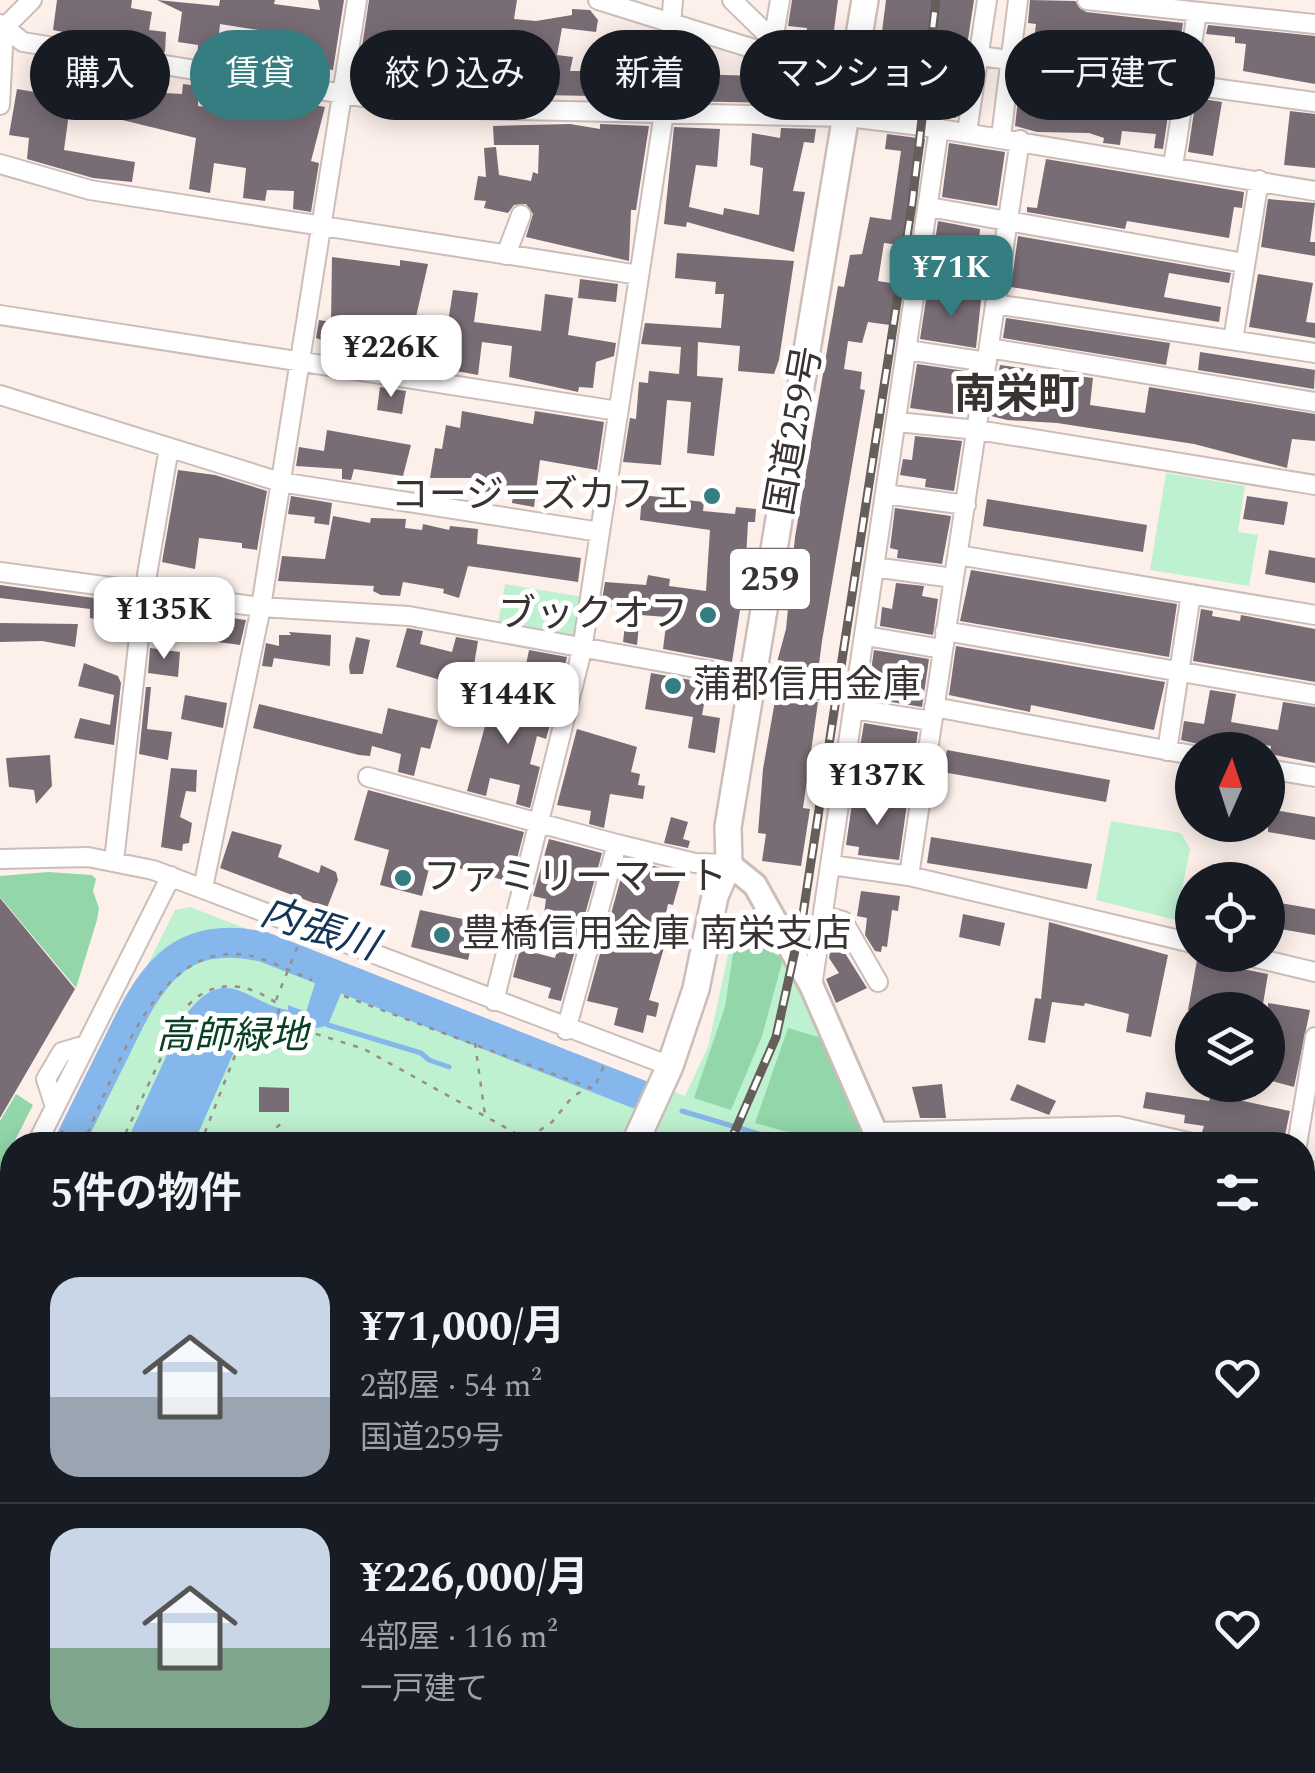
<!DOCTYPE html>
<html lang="ja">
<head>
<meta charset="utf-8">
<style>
  :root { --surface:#171b24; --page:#242831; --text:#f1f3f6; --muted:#9ea1a6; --line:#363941; --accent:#347d80 }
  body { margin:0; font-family:Spectral,"Noto Sans JP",serif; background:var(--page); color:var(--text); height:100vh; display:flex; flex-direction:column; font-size:38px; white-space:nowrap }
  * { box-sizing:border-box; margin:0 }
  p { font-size:32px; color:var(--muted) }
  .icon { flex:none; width:55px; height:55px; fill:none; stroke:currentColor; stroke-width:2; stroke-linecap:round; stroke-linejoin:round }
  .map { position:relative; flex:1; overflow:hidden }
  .drawer { position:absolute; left:0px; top:1132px; width:1315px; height:642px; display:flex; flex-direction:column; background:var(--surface); border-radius:40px 40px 0 0; box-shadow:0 5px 25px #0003 }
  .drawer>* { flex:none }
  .guide { position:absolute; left:30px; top:30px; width:1255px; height:90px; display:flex; gap:20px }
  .needle { width:65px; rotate:3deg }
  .buttons { position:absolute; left:1175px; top:732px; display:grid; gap:20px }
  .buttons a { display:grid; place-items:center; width:110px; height:110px; border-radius:50%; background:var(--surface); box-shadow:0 5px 25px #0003; font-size:50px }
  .price { position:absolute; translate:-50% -85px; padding:0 22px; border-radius:20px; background:#fff; color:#222; font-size:32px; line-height:65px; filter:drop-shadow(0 2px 5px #0008) }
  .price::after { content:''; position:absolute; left:50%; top:60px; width:30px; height:22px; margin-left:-15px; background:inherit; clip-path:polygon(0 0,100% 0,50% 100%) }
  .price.selected { background:var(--accent); color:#fff }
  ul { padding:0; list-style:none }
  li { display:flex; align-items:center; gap:30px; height:250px; padding:0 50px }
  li+li { border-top:2px solid var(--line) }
  li span { display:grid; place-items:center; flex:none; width:280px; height:200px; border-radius:30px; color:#555 }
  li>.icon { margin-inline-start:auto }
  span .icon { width:120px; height:120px; fill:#fffc; stroke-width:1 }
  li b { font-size:42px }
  h2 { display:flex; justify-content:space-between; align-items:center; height:120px; padding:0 50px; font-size:42px }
  .tag { padding:0 35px; border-radius:45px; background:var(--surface); box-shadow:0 5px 25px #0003; font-size:35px; line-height:90px }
  .tag.selected { background:var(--accent); color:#fff }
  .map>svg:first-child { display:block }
</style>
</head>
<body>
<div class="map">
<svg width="1315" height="1773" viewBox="0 0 1315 1773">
  <rect width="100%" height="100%" fill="#fdf0eb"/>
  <path fill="#bef1cf" d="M1166 473 1245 486 1238 532 1258 535 1249 586 1150 570Z
    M505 584 583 597 576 643 497 628Z
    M1111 821 1181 833 1190 849 1176 920 1096 900Z
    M190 907 685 1096 708 1047 735 923 739 913 753 910 760 915 793 973 866 1145H57L175 910Z
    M12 1231V1403L0 1400V1300L7 1283 0 1279V1256Z
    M193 1762H1027L1028 1773H186Z"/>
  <path fill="#92d6aa" d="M48 872 92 875 96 879 93 891 99 908 97 920 76 988 0 897V876Z
    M736 934 746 935 783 959 762 1036 731 1110 694 1098 725 1007Z
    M788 1028 822 1038 863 1138 792 1133 755 1123Z
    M16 1094 33 1105 0 1170V1121Z"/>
  <path fill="#f3e9c4" d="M489 1763V1762L653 1763 650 1773H485Z"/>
  <path fill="#85b7ec" d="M317 977 342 991 328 1025C299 1037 279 1005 244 1029L193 1145H125L185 1016C226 960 248 1004 288 1010V1005L306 1012Z"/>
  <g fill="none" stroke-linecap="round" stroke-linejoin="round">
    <path stroke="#85b7ec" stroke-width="5" d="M328 1025 421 1053 429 1060 449 1067
      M682 1111 796 1145
      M896 1145 1098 1137 1142 1145"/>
    <path stroke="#85b7ec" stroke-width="30" d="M68 1145C84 1113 100 1080 116 1048 149 979 176 927 264 947L638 1094
      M0 1283 12 1257"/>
  </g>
  <path fill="#796d75" d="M57 0H132L131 8 152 12 149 30 166 32 165 52 53 30Z
    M157 0 219 6 220 0H275L274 4 320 10 318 0H344L333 70 253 59 258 30 220 24 216 61 197 58 198 45 178 42 182 12Z
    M369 0H517L514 19 536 21 572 15V9L590 10 598 20 596 32 562 28 557 55 573 57 570 71H596L601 40 656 50 653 97 537 95 538 86 474 74 473 83 448 80 447 93 426 90V95L357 81Z
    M792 0H838L830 60 804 51 807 28 788 26Z
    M886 0H974L956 118 939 116V110L929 106 891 100 893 90 875 87Z
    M1030 0 1075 1 1086 12 1183 23 1176 68 1085 56 1083 43 1050 40 1049 51 1033 48 1036 24 1028 23Z
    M1208 25 1315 36V84L1243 71 1246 44 1235 43V37L1206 34Z
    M680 64 693 65V74L785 77 767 66 826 85 821 104 678 101Z
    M1021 74 1042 77V83L1080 86 1081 82 1171 95 1163 149 1154 148 1156 134 1122 131 1120 145 1103 143 1104 138 1089 133 1037 132 1015 126Z
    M183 84 199 86 198 106 220 109V115L258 120 261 105 287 109 289 100 325 107 311 161 319 163 311 212 293 209 294 191 267 190 265 201 243 198 246 168 214 163 210 193 189 189 196 138 110 117 115 90 182 94Z
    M17 89 71 98 64 150 135 162 132 182 93 178 27 159 29 138 9 135Z
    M1196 98 1222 102 1213 156 1188 152Z
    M1290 111 1315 114V168L1284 165Z
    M570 124 600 129V124L649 126 636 210H631L629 261 526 237 533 214 526 204 514 205 508 213 484 208 486 201 474 200 478 176 486 177 484 148 496 147 499 175 531 181 533 172 538 174 539 145H494L493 126Z
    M674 127 720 129 717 167 696 165 689 207 723 215 724 208 759 215 763 168 750 165 752 133 780 138 781 128 816 129 814 143 804 142 793 191 805 192 794 252 687 222 686 227 664 224Z
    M887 134 925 139 909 246 884 243 878 281 903 285 897 326 868 322 862 343 848 341 844 369 862 372 860 389 865 390 822 641 818 672 822 673V679L782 671 783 663 777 662 786 629 795 537 838 286 844 287 850 255 862 254 870 217 891 220 901 151 885 149Z
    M949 143 1005 152 997 206 942 197Z
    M1046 159 1244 192 1242 208 1234 207 1229 238 1127 221 1125 229 1027 212V207L1037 208Z
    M1268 199 1315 203 1310 242H1315V256L1261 247Z
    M938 221 980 229 978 251 988 252 984 276 931 268Z
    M1018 236 1231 273 1229 283 1169 273 1164 297 1221 307 1219 322 1011 287Z
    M677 253 794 261 779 360 774 374 738 371 740 346 698 342 697 376 723 378 714 456 687 453 691 402 667 400 661 465 623 462 630 418 636 419 639 382 648 383 649 371 679 374 681 347 641 344 645 323 721 328 724 294H715L716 282 675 278Z
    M332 257 400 266V260L428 264 416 317 448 322 453 290 478 293 474 322 541 331 545 294 573 298 568 335 616 343 614 356 596 362 593 388 579 387 578 392 509 377 512 346 482 342 478 375 451 370 453 359 398 352 401 334 370 329 363 359 349 357 351 349 322 345V340L316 338 319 320 331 322Z
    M1258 274 1313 283 1306 322 1315 323V338L1249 327Z
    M580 279 618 284 616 302 578 298Z
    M927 293 981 300 976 348 920 339Z
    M1006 318 1170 343 1166 365 1003 338Z
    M1200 352 1315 370 1314 389 1198 370Z
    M917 364 972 372 966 416 910 408Z
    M1000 365 1093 378 1090 405 1145 413 1149 387 1315 414V441L1292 439 1287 468 1194 444 1057 423 1007 420 991 416Z
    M380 387 406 391 402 414 377 410Z
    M462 411 533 424 535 411 604 422 597 470 540 460 534 507 512 503 513 496 470 489 472 478H430L435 448 442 449 446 425 460 428Z
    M327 430 411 445 403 476 354 469 351 480 342 479V469L296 466 299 447 324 451Z
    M915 436 962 441 954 491 925 487 926 479 900 475 903 459 912 460Z
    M178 470 215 475 267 491 257 550 242 548V543L199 538 195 569 162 562Z
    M642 495 704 502 703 511 735 514 736 507 756 509 755 522H748L745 578 732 662 663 649 667 617 640 615 637 645 623 642 627 608 601 606 605 582 646 585 648 575 670 579 669 586 706 591 710 530 640 520Z
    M291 496 332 503 329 525 314 523 315 517 288 514Z
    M1247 496 1288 502 1284 525 1243 519Z
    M987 499 1147 525 1143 552 983 526Z
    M895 508 951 516 942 564 897 558 898 550 890 548Z
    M333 516 370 523 371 518 406 519 405 528 422 530 423 524 449 530 450 526 478 529 477 544 581 558 578 582 468 566 459 598 443 593 444 589 403 582 400 596 381 595 373 591 374 586 278 581 282 556 325 559Z
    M1269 550 1315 558V583L1265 574Z
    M971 570 1177 604 1169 657 960 621Z
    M896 583 924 586 922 596 938 599 933 635 880 626 882 607 892 609Z
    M0 585 130 603 128 625 90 618V609L0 598Z
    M1201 609 1213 611 1212 616 1240 621 1241 615 1315 629V682L1193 661Z
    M193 613 246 620 240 645 189 638Z
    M0 623 78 624 75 647 42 641 0 642Z
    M407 628 423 631 420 644 452 652 456 637 478 641 468 701 440 695 444 681 396 667Z
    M289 632 331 635 330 666 274 658 272 667 262 666 266 643 279 646V635H291Z
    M356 637 370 640 363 674H350L349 666Z
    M956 646 1165 682 1154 730 1031 705 1030 712 949 695Z
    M150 648 180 652 178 677 148 673Z
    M529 650 567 657 563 673 526 665Z
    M874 650 929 659 922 707 867 698Z
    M84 663 118 676 121 683 114 745 74 738 80 718 110 725 114 695 78 686Z
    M651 673 708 683 702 715 720 718 715 753 688 748 693 717 645 709Z
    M146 687H151L147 729 172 732 168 760 139 754Z
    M1210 690 1236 694 1231 722 1278 730 1283 702 1315 707V763L1270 754 1271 746 1221 737 1219 749 1181 740 1184 721 1204 724Z
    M185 695 227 703 223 728 181 719Z
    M476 695 552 717 546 739 537 736 530 764 540 767 530 808 516 804 520 785 490 778 486 796 467 791 487 719 470 714Z
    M776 695 818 702 803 808 810 809 801 866 762 861 766 834 758 833 763 769Z
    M259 704 382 734 388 708 438 720 430 749 421 747 414 776 398 772 401 754 372 746 370 756 359 755 253 728Z
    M864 723 918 732 915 751 899 749 895 777 856 772Z
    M577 729 637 747 631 772 640 774 638 785 645 786 643 799 610 794 604 828 589 824 591 811 557 805Z
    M947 750 1110 780 1106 802 943 772Z
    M50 755 52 786 36 804 34 790 9 787 6 758Z
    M171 768 197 770 196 792 186 791 180 817 192 823 189 843 183 844 182 851 161 847Z
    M368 790 524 832 511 882 431 861 422 896 380 885 389 850 354 840Z
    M853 797 907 804 899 860 858 855 859 847 846 845Z
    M1268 809 1315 817V840L1268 832Z
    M671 817 688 822 683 839 690 841 688 848 664 843Z
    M232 831 282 845 278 857 319 873 321 865 336 872 338 880 327 908 220 868Z
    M931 837 1092 864 1087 889 927 863Z
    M549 839 602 853 561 1001 548 998 551 988 513 977 520 949 555 958 562 934 564 918 544 914 546 899 533 896Z
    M646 864 682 873 673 905 668 904 663 928 669 930 649 1000 659 1003 656 1017 647 1015 643 1033 614 1025 618 1008 587 1001 622 874 643 879Z
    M861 891 900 896 898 911 892 910 887 947 882 946 881 952 875 951 865 935 867 918 857 916Z
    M0 898 75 989 0 1118Z
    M1268 901 1315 909V935L1268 927Z
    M420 910 477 922 468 960 411 947Z
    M963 914 1005 923 1000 946 959 937Z
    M1049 922 1168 955 1151 1037 1126 1032 1129 1014 1085 1003 1084 1006 1052 1002 1045 1043 1028 1040 1035 998 1041 999Z
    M838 942 867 988 836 1003 826 979 839 973 829 958 831 947Z
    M1197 960 1268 974 1262 1010H1188Z
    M1268 1003 1310 1010 1294 1087 1268 1080Z
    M942 1084 946 1118H920L912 1087Z
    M1017 1084 1056 1101 1049 1115 1010 1100Z
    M259 1087 289 1088V1112H259Z
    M1146 1092 1209 1101 1211 1094 1290 1111 1283 1145 1213 1140 1202 1132 1204 1126 1184 1123 1185 1115 1143 1108Z
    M1302 1565 1315 1567V1635L1302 1633Z"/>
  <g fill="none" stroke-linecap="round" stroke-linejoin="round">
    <g stroke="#cdbdb8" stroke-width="22">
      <path id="minor" d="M598 0 853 80
        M732 0 789 56
        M1087 0 1315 24
        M0 24 23 42 430 108 848 117 922 126 1315 191
        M0 32 32 0
        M773 41 780 0
        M980 56 1315 102
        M0 105 4 28
        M967 132 987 0
        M1001 137 1018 0
        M0 164 90 190 639 275
        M1173 166 1197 12
        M929 207 1244 263
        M506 255 521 215
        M918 279 997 290
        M995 304 1315 353
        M0 315 618 411
        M1233 340 1259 180
        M989 348 1315 402
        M907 350 987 362
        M0 395 280 482 600 532
        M897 422 978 430 1315 485
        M885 494 966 505
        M958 555 1315 615
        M874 567 953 578
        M0 572 261 607 409 616 817 690
        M945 631 1315 695
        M866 636 942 649
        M934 707 1192 755
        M854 709 932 721
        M1167 751 1191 594
        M1268 769 1315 777
        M368 777 617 844 695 863 729 864
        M844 783 921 793
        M0 859 88 857 153 870 670 1066
        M114 861 144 592 169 448
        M831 865 909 876 1192 943
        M909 876 1020 140
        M203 888 261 607 357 0
        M824 916 843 921 878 982
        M1244 955 1315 972
        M812 987 939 128
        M494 1001 582 650 664 113 673 0
        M566 1030 617 844
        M55 1107 46 1079 62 1052 86 1045
        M876 1132 1118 1126 1201 1145
        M36 1145 171 876
        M1297 1145 1315 1037
        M1302 1169 1315 1172
        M1302 1193 1315 1196
        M0 1213 12 1189
        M1302 1277 1315 1280
        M1302 1375 1315 1377
        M0 1403 12 1407
        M0 1567 12 1523
        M0 1583 12 1586
        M0 1719 12 1722
        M150 1762 180 1771
        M461 1773 464 1762
        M1193 1773 1195 1762"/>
    </g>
    <g stroke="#cdbdb8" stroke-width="28">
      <path id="major" d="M729 864 755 885 812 987 881 1145
        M1041 1762 1042 1773"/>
    </g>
    <g stroke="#cdbdb8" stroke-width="30">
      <path id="highway" d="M634 1145 670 1066 696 989 715 896 729 864 728 827 865 0
        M331 1773 337 1762"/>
    </g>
    <path stroke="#978d8a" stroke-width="2.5" stroke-dasharray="5 8" stroke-linecap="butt" d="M344 996 594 1089 604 1065
      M276 1000 299 943
      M475 1043 485 1115
      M61 1131 83 1143 92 1140 102 1145
      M82 1145C115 1078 153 940 247 955 269 959 291 972 312 980
      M120 1145 183 1011C210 977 247 981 279 1005L278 1020
      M200 1145 241 1040 255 1027 278 1022 364 1049 526 1139
      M257 1145 286 1119
      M388 1145 402 1134 493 1145
      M518 1145 552 1122 573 1096 588 1088
      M788 1145 790 1136
      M0 1267 12 1272
      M0 1321 12 1281
      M0 1358 12 1377
      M1302 1658 1315 1660
      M205 1773 212 1762
      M266 1773 269 1762
      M434 1773 437 1762
      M666 1773 669 1762
      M994 1773V1762"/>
    <use href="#minor" stroke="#fff" stroke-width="18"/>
    <use href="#major" stroke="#fff" stroke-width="22"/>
    <use href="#highway" stroke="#fff" stroke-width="25"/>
    <g stroke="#655e5b" stroke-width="9">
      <path id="rail" d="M729 1145 776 1037 803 914 912 204 936 0
        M384 1773 390 1762"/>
    </g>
    <use href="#rail" stroke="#fff" stroke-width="5" stroke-dasharray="15" stroke-linecap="butt"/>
  </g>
  <g fill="#347d80" stroke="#fff" stroke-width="4">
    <circle cx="712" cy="496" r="10"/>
    <circle cx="708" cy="615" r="10"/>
    <circle cx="673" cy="686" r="10"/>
    <circle cx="403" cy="878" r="10"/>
    <circle cx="442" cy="935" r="10"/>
  </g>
  <g text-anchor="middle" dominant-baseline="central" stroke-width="10" stroke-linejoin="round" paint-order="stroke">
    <rect fill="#fff" stroke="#74706e" stroke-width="2.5" x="730" y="549" width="80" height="60" rx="8"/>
    <g font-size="35" font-weight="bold" fill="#383230">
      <text x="770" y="579">259</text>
    </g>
    <g font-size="38" fill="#383230" stroke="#fff">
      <text transform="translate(795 431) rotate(-80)">国道259号</text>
    </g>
    <g font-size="38" fill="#383230" stroke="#fff" text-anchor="start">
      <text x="692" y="496" text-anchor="end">コージーズカフェ</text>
      <text x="688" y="615" text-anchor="end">ブックオフ</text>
      <text x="693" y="686">蒲郡信用金庫</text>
      <text x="423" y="878">ファミリーマート</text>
      <text x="462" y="935">豊橋信用金庫 南栄支店</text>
    </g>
    <g font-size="38" font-style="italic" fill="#094024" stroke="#fff">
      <text x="232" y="1037">高師緑地</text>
    </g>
    <g font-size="40" font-style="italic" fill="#123558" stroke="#fff">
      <text transform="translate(319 930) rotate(18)">内張川</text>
    </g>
    <g font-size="42" font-weight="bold" fill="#383230" stroke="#fff">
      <text x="1017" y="395">南栄町</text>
    </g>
  </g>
</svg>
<div class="buttons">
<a><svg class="needle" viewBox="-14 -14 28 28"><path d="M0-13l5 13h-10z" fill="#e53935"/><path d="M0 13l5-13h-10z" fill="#9ea1a6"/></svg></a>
<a><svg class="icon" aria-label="locate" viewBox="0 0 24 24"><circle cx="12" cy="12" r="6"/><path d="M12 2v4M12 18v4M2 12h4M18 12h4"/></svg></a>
<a><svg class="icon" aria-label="layers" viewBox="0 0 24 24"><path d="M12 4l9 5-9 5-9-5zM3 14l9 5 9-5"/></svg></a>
</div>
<b class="price selected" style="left:951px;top:320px">¥71K</b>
<b class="price" style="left:391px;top:400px">¥226K</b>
<b class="price" style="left:164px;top:662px">¥135K</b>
<b class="price" style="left:508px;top:747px">¥144K</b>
<b class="price" style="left:877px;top:828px">¥137K</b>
<div class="guide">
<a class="tag">購入</a>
<a class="tag selected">賃貸</a>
<a class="tag">絞り込み</a>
<a class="tag">新着</a>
<a class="tag">マンション</a>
<a class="tag">一戸建て</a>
</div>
<section class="drawer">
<h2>5件の物件<svg class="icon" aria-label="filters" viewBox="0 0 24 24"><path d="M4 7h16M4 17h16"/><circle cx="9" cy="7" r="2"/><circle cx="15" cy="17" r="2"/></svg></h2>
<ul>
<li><span style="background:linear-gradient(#c9d6e8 60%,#9aa5b1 0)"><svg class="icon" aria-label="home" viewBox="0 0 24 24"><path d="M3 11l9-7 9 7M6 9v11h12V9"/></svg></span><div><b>¥71,000/月</b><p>2部屋 · 54 m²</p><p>国道259号</p></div><svg class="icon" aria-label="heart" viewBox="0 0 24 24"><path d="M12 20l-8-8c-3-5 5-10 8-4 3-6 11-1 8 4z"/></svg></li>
<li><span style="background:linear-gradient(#c9d6e8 60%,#7fa58c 0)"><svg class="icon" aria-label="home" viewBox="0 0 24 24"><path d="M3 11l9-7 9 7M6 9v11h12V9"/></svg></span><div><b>¥226,000/月</b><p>4部屋 · 116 m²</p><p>一戸建て</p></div><svg class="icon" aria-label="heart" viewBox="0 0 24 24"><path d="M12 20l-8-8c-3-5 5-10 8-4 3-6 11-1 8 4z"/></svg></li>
</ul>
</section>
</div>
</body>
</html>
